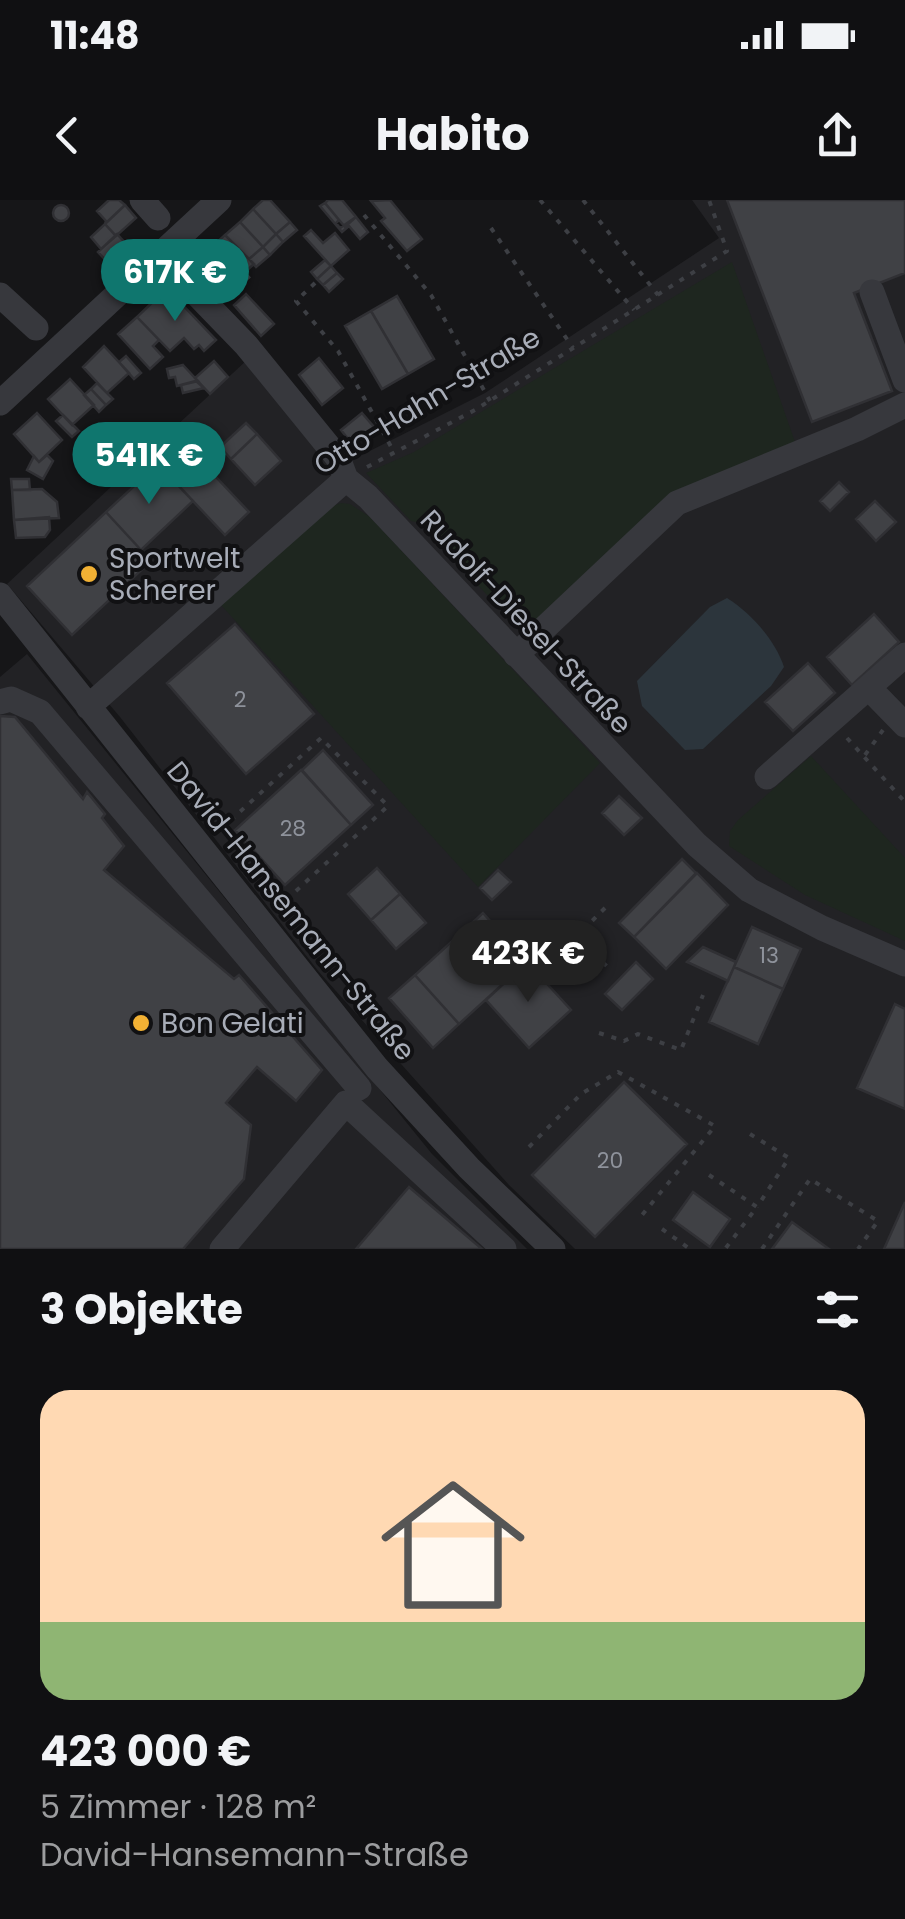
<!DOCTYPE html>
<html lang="de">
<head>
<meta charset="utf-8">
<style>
  :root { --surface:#101012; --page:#19191b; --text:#f1f3f6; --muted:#9c9d9f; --line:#303032; --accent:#0f766e }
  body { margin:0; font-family:Poppins,sans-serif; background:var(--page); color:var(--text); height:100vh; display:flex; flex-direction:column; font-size:38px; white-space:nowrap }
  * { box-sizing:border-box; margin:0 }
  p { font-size:32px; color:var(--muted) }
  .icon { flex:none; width:55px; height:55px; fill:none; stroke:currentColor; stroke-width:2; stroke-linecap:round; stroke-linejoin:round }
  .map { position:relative; height:1049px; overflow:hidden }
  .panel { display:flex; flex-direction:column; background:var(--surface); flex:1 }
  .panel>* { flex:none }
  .price { position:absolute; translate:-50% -85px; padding:0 22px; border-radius:35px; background:var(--accent); color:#fff; font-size:32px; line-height:65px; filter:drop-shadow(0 2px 5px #0008) }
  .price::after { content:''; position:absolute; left:50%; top:60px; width:30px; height:22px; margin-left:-15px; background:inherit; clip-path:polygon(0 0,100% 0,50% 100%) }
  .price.current { background:#222; color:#fff }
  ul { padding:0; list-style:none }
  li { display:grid; align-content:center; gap:20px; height:530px; padding:0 40px }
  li+li { border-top:2px solid var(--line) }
  li span { display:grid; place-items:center; height:310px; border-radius:30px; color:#555 }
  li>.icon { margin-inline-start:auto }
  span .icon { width:180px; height:180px; fill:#fffc; stroke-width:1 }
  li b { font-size:42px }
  h2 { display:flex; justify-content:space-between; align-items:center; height:120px; padding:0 40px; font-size:42px }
  .status { display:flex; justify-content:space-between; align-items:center; height:70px; padding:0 50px; background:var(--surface); direction:ltr }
  .status svg { height:28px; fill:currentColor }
  header { display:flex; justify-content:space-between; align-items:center; height:130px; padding:0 40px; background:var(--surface); font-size:45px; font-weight:700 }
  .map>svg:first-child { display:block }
</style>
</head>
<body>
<div class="status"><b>11:48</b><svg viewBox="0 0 49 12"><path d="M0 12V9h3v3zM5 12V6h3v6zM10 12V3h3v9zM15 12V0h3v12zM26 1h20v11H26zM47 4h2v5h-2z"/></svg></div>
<header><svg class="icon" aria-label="back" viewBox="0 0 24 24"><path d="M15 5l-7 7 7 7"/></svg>Habito<svg class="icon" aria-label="share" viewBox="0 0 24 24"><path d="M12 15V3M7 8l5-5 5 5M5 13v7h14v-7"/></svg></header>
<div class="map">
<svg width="905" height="1049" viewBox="0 0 905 1049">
  <rect width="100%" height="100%" fill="#161618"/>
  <path fill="#222225" d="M692 0H905V1049H575L509 985 319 772 120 517 7 384 248 159 336 268 485 193 719 38Z
    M27 454 432 954 527 1049H0V477Z"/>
  <path fill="#1e261f" d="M732 62 795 242 667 300 526 437 420 323 411 321 366 273 414 252Z
    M341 303 350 304 370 317 600 563 478 687 221 405 330 307Z
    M811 556 905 658V741L805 695 729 646 730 631 738 620Z"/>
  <path fill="#2c353c" d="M727 398C751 413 775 440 784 467L771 486 703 549 685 550 642 506 637 481 710 407Z"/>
  <path fill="#404145" stroke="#303034" stroke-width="2.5" d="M109 0H119L125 5 105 24 106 21 97 11Z
    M263 0H270L290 22 276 34 253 9Z
    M328 0H342L356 17 345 27 325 3Z
    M390 0 422 39 407 51 381 21 385 18 371 1Z
    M727 0H905V73L854 93 892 191 812 222Z
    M325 3 339 20 336 23 340 28 356 17 368 32 360 39 349 26 342 32 320 6Z
    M125 5 136 18 116 36 105 24Z
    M53 13a8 8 0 1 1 16 0a8 8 0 1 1-16 0Z
    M253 9 276 34 263 47 240 22Z
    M240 22 263 47 249 59 225 35Z
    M290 22 297 30 283 42 276 34Z
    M105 24 116 36 101 49 91 37Z
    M311 30 323 43 335 33 349 50 331 66 304 36Z
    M117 34 129 47 110 65 98 52Z
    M276 34 283 42 270 55 263 47Z
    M225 35 254 64 231 85 226 79 216 88 193 64Z
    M263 47 270 55 256 67 249 59Z
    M325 60 331 66 317 79 311 72Z
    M331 66 337 73 323 85 317 79Z
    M337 73 343 79 329 92 323 85Z
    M162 93 168 99 173 95 216 140 204 151 199 145 194 149 184 138 170 151 137 117Z
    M246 94 274 124 261 136 234 105Z
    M397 96 434 159 408 174 371 111Z
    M371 111 408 174 382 189 345 126Z
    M137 117 159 140 153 146 163 157 150 169 118 134Z
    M104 146 129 173 107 193 83 167Z
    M126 156 141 173 134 179 119 162Z
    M319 158 343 188 322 205 299 175Z
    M214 161 228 177 210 194 195 178Z
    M183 165 195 178 198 181 177 186 175 177 169 178 167 169Z
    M70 179 94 205 72 225 48 199Z
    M196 181 204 188 183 193 181 185Z
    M97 183 113 199 106 205 91 189Z
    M91 189 106 205 99 212 84 195Z
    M37 213 62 240 39 262 14 234Z
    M362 213 374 227 352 244 341 230Z
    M63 215 79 231 72 237 56 221Z
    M246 223 257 234 231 259 220 247Z
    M257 234 281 261 255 285 231 259Z
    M182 241 249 312 225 335 158 264Z
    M47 255 53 261 43 279 27 270 34 256 39 262Z
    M158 264 193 301 141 350 106 312Z
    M11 279H29L30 290H12Z
    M839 282 849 292 830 311 820 301Z
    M42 289 57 302 59 318 14 320 12 290Z
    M875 301 896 322 876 341 856 319Z
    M106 312 151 361 72 435 27 386Z
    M49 317 50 330 45 337 16 338 14 320Z
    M874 414 899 442 852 485 827 457Z
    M235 424 314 514 246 574 167 483Z
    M808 463 835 493 793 531 765 502Z
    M0 516 15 517 83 599 87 592 105 614 102 618 124 646 104 670 234 779 239 775 322 870 296 901 257 867 226 903 251 925 244 979 183 1049H0Z
    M323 550 373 605 351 625 302 570Z
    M301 570 351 625 285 685 235 630Z
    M619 596 642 618 624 635 602 613Z
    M682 659 696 673 634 737 619 723Z
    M377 668 400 694 371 720 348 694Z
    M498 670 511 682 492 700 480 688Z
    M697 673 728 705 666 769 634 737Z
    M400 694 426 723 396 749 371 720Z
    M483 713 527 762 459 824 415 775Z
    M752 727 801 749 783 789 734 767Z
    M703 747 736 762 728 781 687 762Z
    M527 762 571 810 529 848 486 800Z
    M636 762 653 779 622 810 605 794Z
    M734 767 783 789 758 844 709 822Z
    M415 775 459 824 433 848 389 798Z
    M895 804 905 809V909L857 888Z
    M624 882 687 944 595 1037 532 975Z
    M409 987 482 1049H356Z
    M693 992 730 1019 710 1047 673 1020Z
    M905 1002V1049H884Z
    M792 1022 829 1049H772Z"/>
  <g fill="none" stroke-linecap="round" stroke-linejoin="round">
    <path stroke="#3d3f44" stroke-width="4" stroke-dasharray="5 8" stroke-linecap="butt" d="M540 0 634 110
      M583 0 658 95
      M364 15 431 95 490 201
      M491 28 573 148
      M315 83 296 101 338 151 394 252
      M226 96 251 75
      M367 267 475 210 727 51 709 0
      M847 538 905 602
      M865 555 883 530
      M221 629 321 538 388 606 283 703
      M605 708 576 737 612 771
      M599 833 624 841 638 834 681 850 703 795
      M750 934 789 958 757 1007
      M529 947 581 894 618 872 715 926 638 1020
      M709 975 757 1007 725 1049
      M662 1029 690 1049
      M762 1049 810 979 878 1021 858 1049"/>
    <path stroke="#37383d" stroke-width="25" d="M142 0 158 18
      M159 55 246 145 338 258 346 279 368 297 697 645 749 690 822 728 905 764
      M872 92 905 180
      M0 95 36 128
      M0 203 219 0
      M0 395 377 868 469 968 553 1049
      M516 455 677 303 857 229 905 205
      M869 488 905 525
      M0 502 11 499 40 512 359 888
      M88 507 346 279
      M767 577 905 455
      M222 1049 346 903 504 1049"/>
  </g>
  <g fill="#f2b134" stroke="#111113" stroke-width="4">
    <circle cx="89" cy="374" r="10"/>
    <circle cx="141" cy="823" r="10"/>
  </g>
  <g text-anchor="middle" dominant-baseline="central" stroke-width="8" stroke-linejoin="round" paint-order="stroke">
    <g font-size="22" fill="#8e929b">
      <text x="240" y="499">2</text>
      <text x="293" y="628">28</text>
      <text x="769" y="755">13</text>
      <text x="610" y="960">20</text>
    </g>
    <g font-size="28" fill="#a8adb8" stroke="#111113">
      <text transform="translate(427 201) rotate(-31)">Otto-Hahn-Straße</text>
      <text transform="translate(526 422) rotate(47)">Rudolf-Diesel-Straße</text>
      <text transform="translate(291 711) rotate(51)">David-Hansemann-Straße</text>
    </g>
    <g font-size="28" fill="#a8adb8" stroke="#111113" text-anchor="start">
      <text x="109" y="358">Sportwelt<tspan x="109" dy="32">Scherer</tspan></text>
      <text x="161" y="823">Bon Gelati</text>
    </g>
  </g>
</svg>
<b class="price" style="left:175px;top:124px">617K €</b>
<b class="price" style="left:149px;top:307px">541K €</b>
<b class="price current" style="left:528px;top:805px">423K €</b>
</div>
<section class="panel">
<h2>3 Objekte<svg class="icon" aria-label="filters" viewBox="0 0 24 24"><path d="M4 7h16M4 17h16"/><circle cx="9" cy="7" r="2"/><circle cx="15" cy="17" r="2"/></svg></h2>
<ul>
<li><span style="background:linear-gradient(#ffd9b3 75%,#8fb573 0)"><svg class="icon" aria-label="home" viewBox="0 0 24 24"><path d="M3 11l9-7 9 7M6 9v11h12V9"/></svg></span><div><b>423 000 €</b><p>5 Zimmer · 128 m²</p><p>David-Hansemann-Straße</p></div></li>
</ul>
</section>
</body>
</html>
